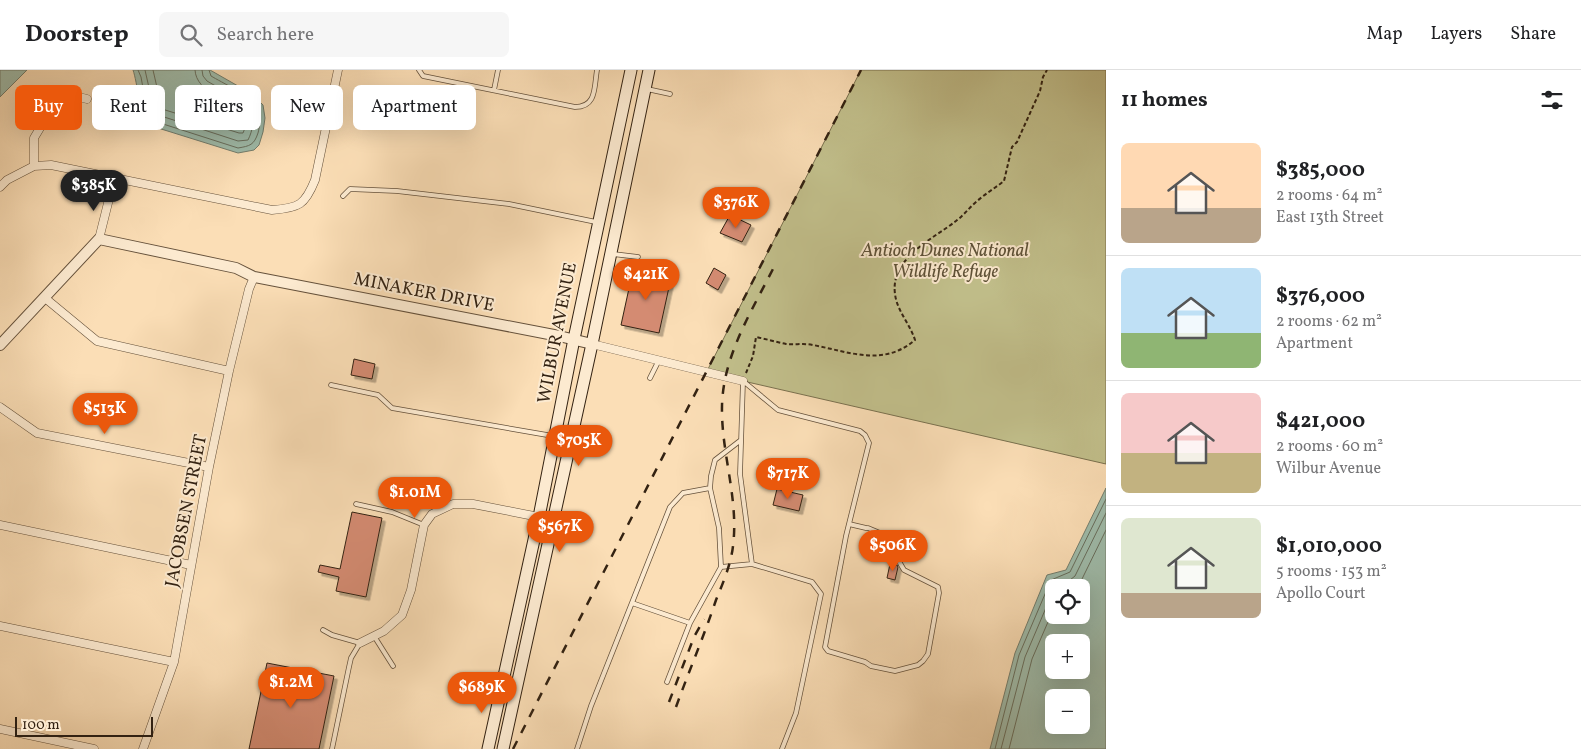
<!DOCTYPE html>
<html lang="en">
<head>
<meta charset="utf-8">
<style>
  :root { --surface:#fff; --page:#f6f6f6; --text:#202124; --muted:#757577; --line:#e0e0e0; --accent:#ea580c }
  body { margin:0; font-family:Vollkorn,serif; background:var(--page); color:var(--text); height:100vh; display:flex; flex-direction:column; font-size:19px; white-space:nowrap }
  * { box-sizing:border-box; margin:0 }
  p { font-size:16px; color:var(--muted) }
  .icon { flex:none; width:28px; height:28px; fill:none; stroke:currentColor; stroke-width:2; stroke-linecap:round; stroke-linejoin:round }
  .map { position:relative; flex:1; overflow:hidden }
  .side { display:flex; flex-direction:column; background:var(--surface); width:475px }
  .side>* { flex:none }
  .top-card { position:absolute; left:15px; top:15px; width:475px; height:45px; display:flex; gap:10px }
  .buttons { position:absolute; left:1045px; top:509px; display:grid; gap:10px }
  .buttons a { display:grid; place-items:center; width:45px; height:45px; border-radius:8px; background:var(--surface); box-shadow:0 5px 20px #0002; font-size:25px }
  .scale { position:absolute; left:15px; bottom:12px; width:138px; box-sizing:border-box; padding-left:5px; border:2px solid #332212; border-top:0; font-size:14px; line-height:18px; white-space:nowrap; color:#332212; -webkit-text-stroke:4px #fcead0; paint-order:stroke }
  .price { position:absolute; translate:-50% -42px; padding:0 11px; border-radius:18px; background:var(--accent); color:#fff; font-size:16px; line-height:32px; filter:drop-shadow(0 1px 2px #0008) }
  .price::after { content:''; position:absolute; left:50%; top:30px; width:15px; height:11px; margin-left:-8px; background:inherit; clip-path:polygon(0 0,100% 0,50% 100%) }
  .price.on { background:#222; color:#fff }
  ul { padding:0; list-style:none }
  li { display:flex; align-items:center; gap:15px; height:125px; padding:0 15px }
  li+li { border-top:1px solid var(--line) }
  li span { display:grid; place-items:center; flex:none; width:140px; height:100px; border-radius:8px; color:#555 }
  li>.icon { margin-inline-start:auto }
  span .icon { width:60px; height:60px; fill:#fffc; stroke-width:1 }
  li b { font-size:21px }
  h2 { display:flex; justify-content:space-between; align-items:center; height:60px; padding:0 15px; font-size:21px }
  .tag { padding:0 18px; border-radius:8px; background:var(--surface); box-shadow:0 5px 20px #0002; font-size:18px; line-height:45px }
  .tag.on { background:var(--accent); color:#fff }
  header { display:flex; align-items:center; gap:30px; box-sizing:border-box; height:70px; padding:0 25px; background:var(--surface); border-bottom:1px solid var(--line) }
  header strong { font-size:24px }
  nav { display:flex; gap:28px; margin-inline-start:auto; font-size:18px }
  .search { width:350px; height:45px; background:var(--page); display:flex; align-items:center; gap:12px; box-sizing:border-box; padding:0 18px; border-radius:8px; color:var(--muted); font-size:19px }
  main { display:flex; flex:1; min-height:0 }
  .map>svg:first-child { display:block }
</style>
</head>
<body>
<header>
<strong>Doorstep</strong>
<div class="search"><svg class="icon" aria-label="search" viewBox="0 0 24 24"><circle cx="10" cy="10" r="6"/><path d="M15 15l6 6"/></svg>Search here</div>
<nav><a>Map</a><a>Layers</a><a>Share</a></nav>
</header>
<main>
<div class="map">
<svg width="1106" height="679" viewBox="0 0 1106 679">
  <defs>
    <filter id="shadow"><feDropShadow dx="3.5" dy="3.5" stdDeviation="0" flood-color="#0004"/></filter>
  </defs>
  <rect width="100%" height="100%" fill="#fbdeb6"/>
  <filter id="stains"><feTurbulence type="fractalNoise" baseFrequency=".004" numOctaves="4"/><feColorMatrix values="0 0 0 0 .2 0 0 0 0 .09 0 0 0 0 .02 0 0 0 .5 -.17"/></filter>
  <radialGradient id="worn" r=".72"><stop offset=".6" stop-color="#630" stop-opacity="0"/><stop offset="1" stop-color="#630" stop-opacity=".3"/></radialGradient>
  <path fill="#c2c08c" stroke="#7a714f" d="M861 0H1106V394L743 311 707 301Z"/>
  <path fill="#9fbcab" stroke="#747e6e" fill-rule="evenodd" d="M0 0H27L0 27Z
    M133 0H210L252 24 263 35 265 48 263 62 259 75 254 80 238 83 158 58C155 57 150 55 147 53 141 48 137 11 133 0Z
    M1106 418V679H990L1015 583 1047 505 1066 500ZM1054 518H1081V545H1054ZM1081 572V600H1054V572ZM1054 628H1081V655H1054Z"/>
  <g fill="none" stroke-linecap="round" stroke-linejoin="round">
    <path stroke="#696f5e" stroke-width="1" d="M138 0 141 7 148 45 151 49 160 53 238 78C250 76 254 75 258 63 260 56 261 43 257 36 252 27 221 12 211 6L209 0
      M145 0 155 44 238 71 248 70C253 60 254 50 252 39L245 33 207 11 203 6 202 0
      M153 0 162 39 239 63H243L245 58V43C230 30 196 23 195 0
      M1054 518 1056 514 1070 510 1075 506 1106 443
      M1071 518 1078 513 1082 509 1106 460
      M995 679 1019 585 1051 510 1070 502 1106 429
      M1001 679 1025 587 1054 519
      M1009 679 1032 589 1054 538"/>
  </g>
  <path fill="#d48b72" stroke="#332212" filter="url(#shadow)" d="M730 145 751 155 742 172 720 163Z
    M714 198 726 205 718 220 706 213Z
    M633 200 671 208 659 263 621 255Z
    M354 289 375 294 372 309 351 305Z
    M777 419 803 425 799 441 773 435Z
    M352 442 382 448 366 527 336 521 339 507 318 502 320 495 340 499Z
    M890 494 897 495 898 497 895 510 887 508Z
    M267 593 334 606 319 679H249Z"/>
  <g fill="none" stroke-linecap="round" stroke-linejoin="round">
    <g stroke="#65513b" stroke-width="5.5">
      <path id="service" d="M419 0 423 6 575 37C597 37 594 17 597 0
        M647 19 670 24
        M494 20 498 0
        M343 126 350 119 397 121 509 134 596 152
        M613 184 638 187
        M650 308 659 290
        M743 311 778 340 860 361 865 365 869 373 846 466 825 577 828 581 865 592 871 596 895 601 918 595 923 591 928 584 939 523 938 517 904 500 887 471 880 463 868 458
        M743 311 740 404 752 494 812 512 821 524 796 643 782 679
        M331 315 378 325 392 338 553 366
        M356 434 392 442 424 455
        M849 454 866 458
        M721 497 719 458 710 418 711 406 715 390 741 370
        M632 533 690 553 721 497 752 494
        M323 560 332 565 360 573 351 588 349 597 332 679
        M374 566 393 596
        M667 612 690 553
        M577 679 591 636 670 437 683 423 710 418"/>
    </g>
    <g stroke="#65513b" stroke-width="9">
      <path id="minor" d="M34 96V68L49 43 79 27 87 29
        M0 117 7 110 34 96 51 95 272 140C299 138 305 135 315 110L338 0
        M99 169 111 121
        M45 228 97 271 229 301
        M592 274 743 311
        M0 337 37 363 209 397
        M0 455 191 495
        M0 556 174 592
        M360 573 384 561 402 545 411 520 424 455 432 444 453 434H473L539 447
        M0 659 94 679
        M143 679 174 592 209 397 229 301 249 219 254 207"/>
    </g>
    <g stroke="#65513b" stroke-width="12">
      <path id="tertiary" d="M0 275 99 169 236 198 254 207 559 266 592 274"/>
    </g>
    <g stroke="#332212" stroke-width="13">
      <path id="secondary" d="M488 679 539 447 574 269 631 0
        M503 679 592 274 649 0"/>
    </g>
    <path stroke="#332212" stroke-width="2" stroke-dasharray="4 2.5" stroke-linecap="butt" d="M746 303 753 286 756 267C766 269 776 272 786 274 795 275 804 273 813 275 850 282 883 297 915 270 910 254 897 241 895 224 890 188 933 169 956 151 964 145 969 138 976 132 985 124 995 118 1004 111L1012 77 1017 72 1040 21 1043 7 1047 0"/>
    <use href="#service" stroke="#fcead0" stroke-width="4"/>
    <use href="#minor" stroke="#fcead0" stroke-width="8"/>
    <use href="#tertiary" stroke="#fcead0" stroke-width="10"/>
    <use href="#secondary" stroke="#fcead0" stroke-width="11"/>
    <path stroke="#332212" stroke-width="2.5" stroke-dasharray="9 9" stroke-linecap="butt" d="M669 632 694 567 704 549
      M676 637C689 601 704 566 716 530 723 513 731 494 733 476 739 429 721 383 722 336 723 285 753 239 775 195
      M513 679 861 0"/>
  </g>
  <g text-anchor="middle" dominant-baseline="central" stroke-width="4" stroke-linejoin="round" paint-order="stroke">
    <g font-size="18" font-style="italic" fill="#5e5137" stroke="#fcead0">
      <text x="945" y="181">Antioch Dunes National<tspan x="945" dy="21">Wildlife Refuge</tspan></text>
    </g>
    <g font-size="18" fill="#332212" stroke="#fcead0">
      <text transform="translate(424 223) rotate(11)">MINAKER DRIVE</text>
      <text transform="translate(558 263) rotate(-79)">WILBUR AVENUE</text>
      <text transform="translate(187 441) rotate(-79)">JACOBSEN STREET</text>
    </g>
  </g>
  <rect width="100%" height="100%" filter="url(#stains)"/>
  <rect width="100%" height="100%" fill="url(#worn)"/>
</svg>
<div class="buttons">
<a><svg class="icon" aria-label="locate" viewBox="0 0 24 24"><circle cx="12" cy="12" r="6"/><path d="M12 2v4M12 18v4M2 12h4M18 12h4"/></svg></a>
<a>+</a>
<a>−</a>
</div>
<div class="scale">100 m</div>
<b class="price on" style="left:94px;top:142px">$385K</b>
<b class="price" style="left:736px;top:159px">$376K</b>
<b class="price" style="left:646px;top:231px">$421K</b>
<b class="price" style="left:105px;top:365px">$513K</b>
<b class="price" style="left:579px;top:397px">$705K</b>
<b class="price" style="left:788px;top:430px">$717K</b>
<b class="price" style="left:415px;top:449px">$1.01M</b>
<b class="price" style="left:560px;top:483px">$567K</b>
<b class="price" style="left:893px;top:502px">$506K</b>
<b class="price" style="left:291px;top:639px">$1.2M</b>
<b class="price" style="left:482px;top:644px">$689K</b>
<div class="top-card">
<a class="tag on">Buy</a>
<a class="tag">Rent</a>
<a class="tag">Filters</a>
<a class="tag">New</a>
<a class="tag">Apartment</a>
</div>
</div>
<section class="side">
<h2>11 homes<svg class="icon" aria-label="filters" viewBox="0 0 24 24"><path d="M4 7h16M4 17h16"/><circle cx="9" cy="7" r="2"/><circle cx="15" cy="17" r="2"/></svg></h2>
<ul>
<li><span style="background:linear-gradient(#ffd9b3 65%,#b9a48a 0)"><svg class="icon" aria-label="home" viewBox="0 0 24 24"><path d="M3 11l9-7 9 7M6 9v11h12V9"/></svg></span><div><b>$385,000</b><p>2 rooms · 64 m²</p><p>East 13th Street</p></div></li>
<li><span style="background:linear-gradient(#bfe0f5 65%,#8fb573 0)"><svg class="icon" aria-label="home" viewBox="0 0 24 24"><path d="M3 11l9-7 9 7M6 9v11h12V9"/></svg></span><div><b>$376,000</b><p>2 rooms · 62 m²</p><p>Apartment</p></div></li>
<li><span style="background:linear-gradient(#f6c9c9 60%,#c2b280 0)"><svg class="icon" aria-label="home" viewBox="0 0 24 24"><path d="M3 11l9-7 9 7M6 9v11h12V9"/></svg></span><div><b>$421,000</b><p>2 rooms · 60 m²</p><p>Wilbur Avenue</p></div></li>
<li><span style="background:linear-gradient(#dfe7d0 75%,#b9a48a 0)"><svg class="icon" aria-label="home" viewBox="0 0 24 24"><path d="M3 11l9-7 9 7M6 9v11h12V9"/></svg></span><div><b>$1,010,000</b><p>5 rooms · 153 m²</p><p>Apollo Court</p></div></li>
</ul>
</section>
</main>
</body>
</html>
